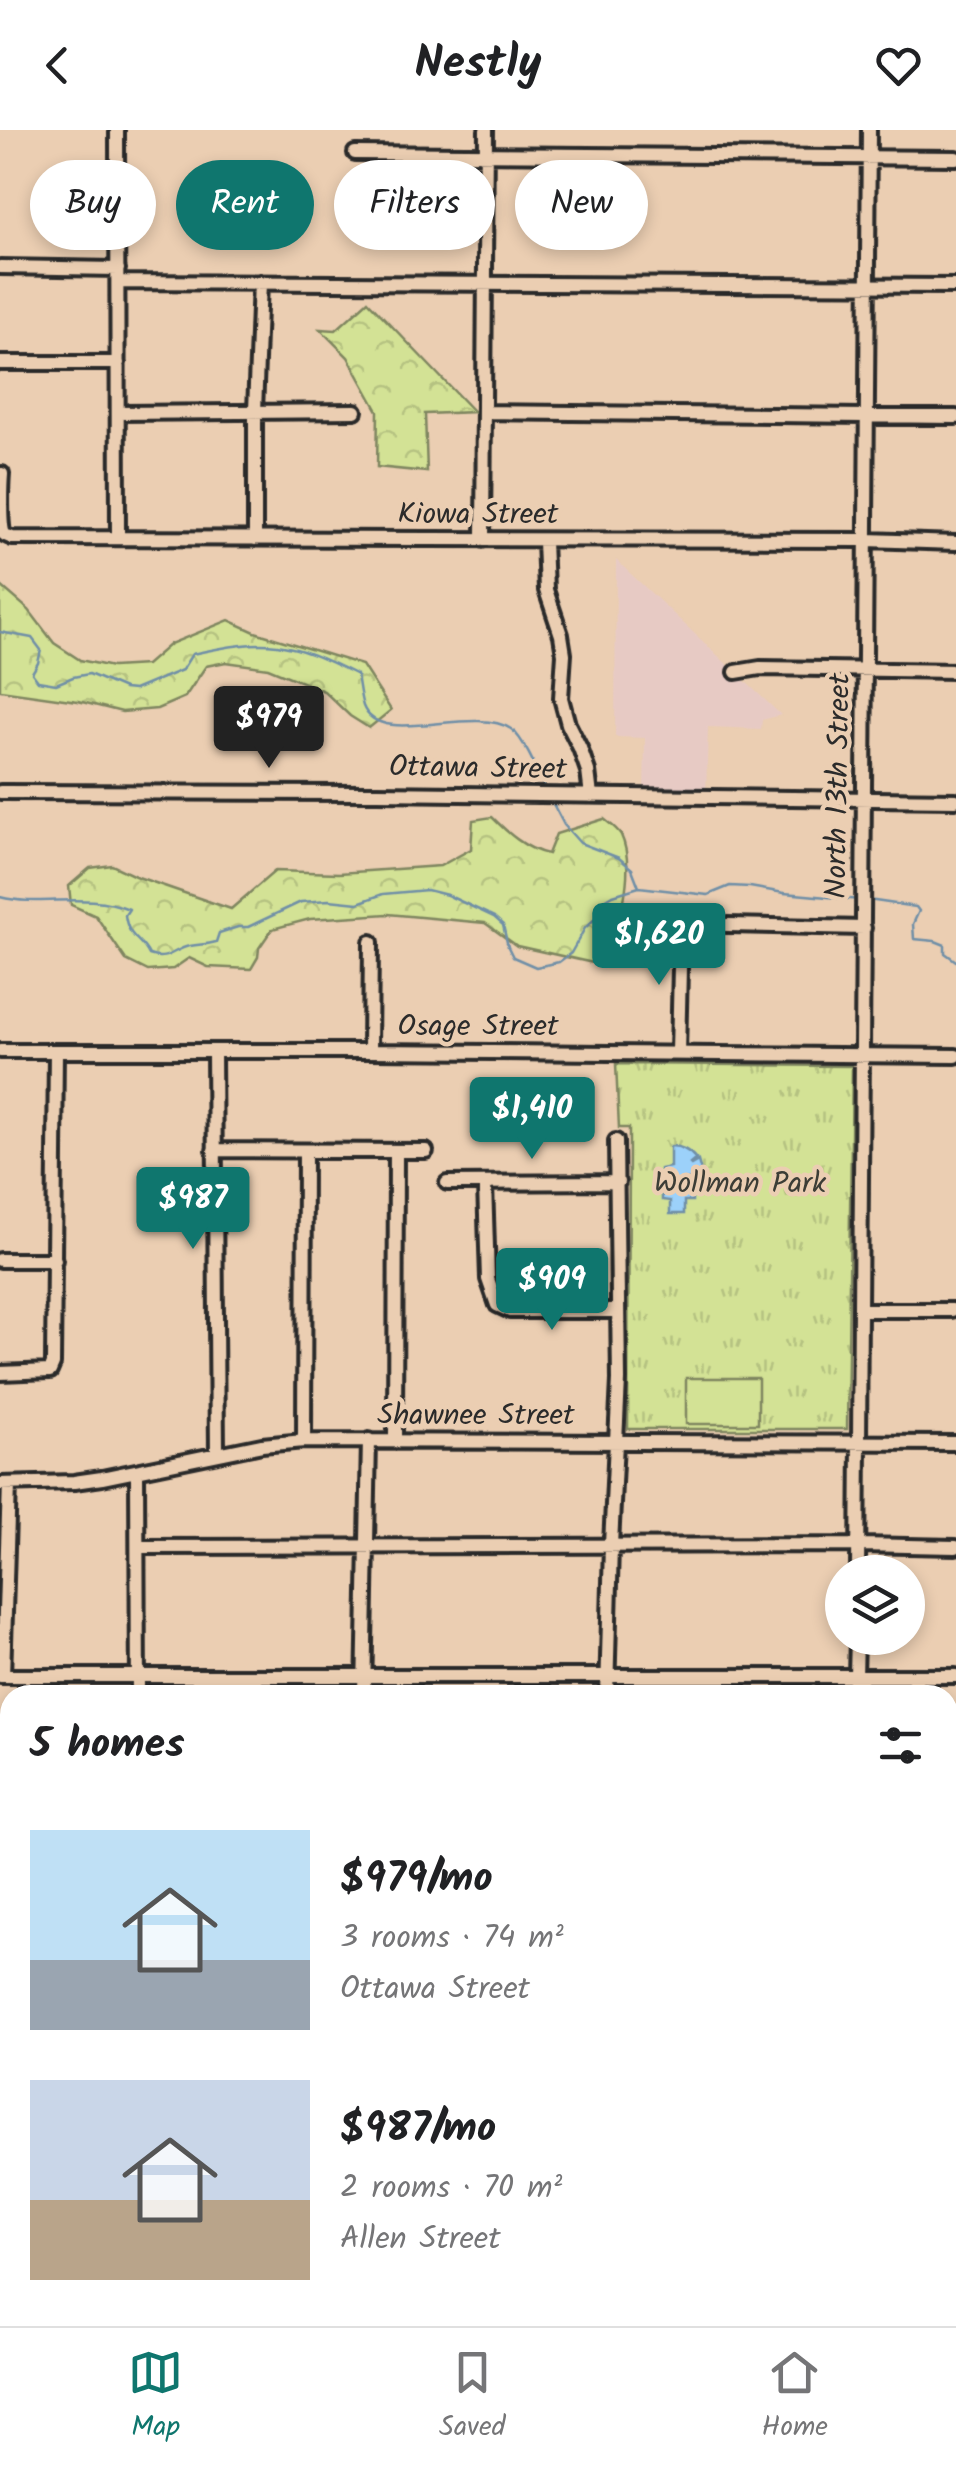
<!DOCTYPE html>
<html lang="en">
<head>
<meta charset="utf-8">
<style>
  :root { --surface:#fff; --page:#f6f6f6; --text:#202124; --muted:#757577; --line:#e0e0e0; --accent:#0f766e }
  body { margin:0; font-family:Kalam,sans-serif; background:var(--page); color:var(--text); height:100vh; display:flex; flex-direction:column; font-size:38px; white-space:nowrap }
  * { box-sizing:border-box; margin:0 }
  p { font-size:32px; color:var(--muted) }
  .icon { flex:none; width:55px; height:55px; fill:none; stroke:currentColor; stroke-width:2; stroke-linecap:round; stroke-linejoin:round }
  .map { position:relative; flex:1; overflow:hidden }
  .side { position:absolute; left:0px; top:1555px; width:958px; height:642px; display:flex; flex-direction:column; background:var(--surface); border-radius:30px 30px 0 0; box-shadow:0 5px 15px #0003 }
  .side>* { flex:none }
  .hud { position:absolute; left:30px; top:30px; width:898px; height:90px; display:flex; gap:20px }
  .controls { position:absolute; left:825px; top:1425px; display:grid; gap:20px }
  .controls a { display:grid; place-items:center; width:100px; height:100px; border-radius:50%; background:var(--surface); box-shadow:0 5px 15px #0003; font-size:50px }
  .price { position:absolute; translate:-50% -85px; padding:0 22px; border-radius:10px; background:var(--accent); color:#fff; font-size:32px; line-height:65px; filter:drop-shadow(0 2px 5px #0008) }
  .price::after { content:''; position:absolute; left:50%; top:60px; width:30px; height:22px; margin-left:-15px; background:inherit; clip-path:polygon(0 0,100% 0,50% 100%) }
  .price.active { background:#222; color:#fff }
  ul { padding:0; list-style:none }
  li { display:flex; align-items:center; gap:30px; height:250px; padding:0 30px }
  li span { display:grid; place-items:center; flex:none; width:280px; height:200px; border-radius:0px; color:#555 }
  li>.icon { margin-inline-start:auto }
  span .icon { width:120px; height:120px; fill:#fffc; stroke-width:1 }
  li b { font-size:42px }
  h2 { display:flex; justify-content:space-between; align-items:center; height:120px; padding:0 30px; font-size:42px }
  .tag { padding:0 35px; border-radius:45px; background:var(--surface); box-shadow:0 5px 15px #0003; font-size:35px; line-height:90px }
  .tag.active { background:var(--accent); color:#fff }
  header { display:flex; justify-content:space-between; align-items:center; height:130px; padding:0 30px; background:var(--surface); font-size:45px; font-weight:600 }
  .tab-bar { display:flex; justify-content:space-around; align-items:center; height:140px; border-top:2px solid var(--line); background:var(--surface); font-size:28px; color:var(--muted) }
  .tab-bar a { display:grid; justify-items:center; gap:5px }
  .tab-bar .active { color:var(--accent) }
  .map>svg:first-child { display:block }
</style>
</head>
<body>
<header><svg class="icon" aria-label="back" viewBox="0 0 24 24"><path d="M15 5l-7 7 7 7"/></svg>Nestly<svg class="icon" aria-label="heart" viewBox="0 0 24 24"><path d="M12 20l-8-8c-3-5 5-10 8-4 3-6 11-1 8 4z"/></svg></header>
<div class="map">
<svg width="956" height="2196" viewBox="0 0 956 2196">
  <defs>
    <pattern id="forest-crowns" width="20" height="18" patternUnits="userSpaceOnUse" patternTransform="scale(2.5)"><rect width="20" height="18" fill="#d3e295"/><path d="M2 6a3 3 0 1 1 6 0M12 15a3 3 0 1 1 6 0" fill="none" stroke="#b5c281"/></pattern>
    <pattern id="park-tufts" width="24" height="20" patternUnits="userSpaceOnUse" patternTransform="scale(2.5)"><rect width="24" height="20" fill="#d3e295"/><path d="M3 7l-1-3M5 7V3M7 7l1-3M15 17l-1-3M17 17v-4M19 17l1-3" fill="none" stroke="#b5c281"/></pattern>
  </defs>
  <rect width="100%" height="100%" fill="#ebceb2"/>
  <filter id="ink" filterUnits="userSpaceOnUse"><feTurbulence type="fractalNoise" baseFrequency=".01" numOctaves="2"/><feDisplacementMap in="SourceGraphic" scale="20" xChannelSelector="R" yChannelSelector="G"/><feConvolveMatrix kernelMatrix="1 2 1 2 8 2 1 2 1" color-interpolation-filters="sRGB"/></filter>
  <g filter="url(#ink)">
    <path fill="#e7cac4" d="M616 430 781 585 762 590 761 599 708 597 706 667 644 666 645 608 615 607Z"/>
    <path fill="url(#forest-crowns)" stroke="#7f8660" stroke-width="2.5" d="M368 171 474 282 425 284 427 342 377 337 378 281 348 227 320 199 336 200Z
      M0 455 29 480 54 513 80 530 112 537 146 535 170 514 229 490 255 502 362 535 391 580 369 598 350 586 324 561 268 538 226 532 206 536 185 567 157 579 122 582 78 571 0 560Z
      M492 687C508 703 525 719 548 724L556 704 604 689C609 693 618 699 621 705 637 739 619 804 602 835L517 816 485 793 388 784 310 789 272 799 259 818 258 827 251 839 208 837 189 828 173 839 148 841 126 830 96 786 71 775 69 756 90 738 112 735 135 746 231 779 275 741 339 743 440 736 471 719 473 690Z
      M956 1620V1746L948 1745V1626Z
      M10 1756V2146L0 2152V1757Z"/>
    <path fill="url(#park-tufts)" stroke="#7f8660" stroke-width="2.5" d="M616 934 852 936 847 1299H628L629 998H619Z"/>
    <path fill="#d3e295" stroke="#7f8660" stroke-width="2.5" d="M686 1248H758V1294H686Z"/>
    <path fill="#9cd1fa" stroke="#6f8fa7" stroke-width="2.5" d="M670 1016C681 1016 689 1020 696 1029L690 1034 691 1035 698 1031 703 1049 684 1050 685 1052H692V1071H684V1084H670V1071L662 1070V1052H669L670 1050 660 1049V1039L670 1037Z"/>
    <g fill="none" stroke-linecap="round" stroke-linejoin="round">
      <path stroke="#6f8fa7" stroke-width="2.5" d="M0 502 32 508 41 520 38 533 32 543 38 551 56 554 73 547 89 544 124 559 134 560 182 540 192 524C268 507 288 510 357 545 359 555 360 567 363 576 379 619 473 574 511 599 524 608 539 645 546 661
        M552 672 564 695 580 713 619 728 632 739 639 757 708 765 730 756 750 757 784 763 860 770
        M0 767C42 778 84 761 129 779L125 785C128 809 141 808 149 825 168 832 173 819 190 816 200 814 206 815 216 812L219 803 238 797H248L301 772 329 770 358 773 383 764 427 760 447 765 494 787 503 795 508 817 513 827 536 837 559 832 571 823 585 798 598 786 603 771 613 765 639 757
        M868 770 916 777 919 781 913 794 914 809 935 811 945 815V823L956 831
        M948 1631 956 1638
        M0 1885 10 1874"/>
      <g stroke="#2b2b2b" stroke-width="20">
        <path id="minor" d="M117 0 118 408
          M355 23 956 28
          M0 137 118 139
          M118 152 956 156
          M0 233H118
          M485 282 956 287
          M118 283 355 281
          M2 344C1 356 0 396 4 404 6 406 9 406 12 408L867 410 956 413
          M255 409V281L260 152
          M483 410 486 0
          M544 411 546 460 561 505 564 524 561 568 568 594 580 618 588 641 591 666
          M736 542 760 538 956 541
          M0 662 378 663 956 670
          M0 921H370L956 926
          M214 921 217 1323
          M370 921 371 812
          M678 923 681 794 864 798
          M214 1020 426 1021
          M447 1053 618 1052
          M485 1054 488 1149 497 1175 510 1181H618
          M0 1130H55
          M860 1180H952
          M0 1243 50 1241 53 1234 56 921
          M304 1311 305 1021
          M395 1311 396 1021
          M137 1341 138 1565
          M0 1354 74 1352 102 1348 262 1315 304 1311 956 1313
          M139 1417 859 1415 956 1417
          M858 1442 869 0
          M856 1545 857 1508
          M0 1546H956
          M3 1546 9 1354
          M364 1565 369 1310
          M607 1565 611 1415 619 1250 616 1011
          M948 2132H956
          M122 2188V2196
          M885 2196V2188"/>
      </g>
      <use href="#minor" stroke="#ebceb2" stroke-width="12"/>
    </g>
  </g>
  <g text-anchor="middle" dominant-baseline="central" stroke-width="9" stroke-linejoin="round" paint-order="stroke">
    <g font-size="30" fill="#2b2b2b" stroke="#ebceb2">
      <text x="478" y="385">Kiowa Street</text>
      <text transform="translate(478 639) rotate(1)">Ottawa Street</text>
      <text transform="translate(839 656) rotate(-89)">North 13th Street</text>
      <text x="478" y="897">Osage Street</text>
      <text x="476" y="1286">Shawnee Street</text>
    </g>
    <g font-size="30" fill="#3c3d36" stroke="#ebceb2">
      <text x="740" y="1054">Wollman Park</text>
    </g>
  </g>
</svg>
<div class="controls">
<a><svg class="icon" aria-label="layers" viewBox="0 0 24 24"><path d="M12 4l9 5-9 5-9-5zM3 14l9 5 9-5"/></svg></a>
</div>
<b class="price active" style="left:269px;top:641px">$979</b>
<b class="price" style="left:659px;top:858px">$1,620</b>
<b class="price" style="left:532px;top:1032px">$1,410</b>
<b class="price" style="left:193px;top:1122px">$987</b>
<b class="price" style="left:552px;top:1203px">$909</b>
<div class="hud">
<a class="tag">Buy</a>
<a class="tag active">Rent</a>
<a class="tag">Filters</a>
<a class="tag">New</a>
</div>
<section class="side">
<h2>5 homes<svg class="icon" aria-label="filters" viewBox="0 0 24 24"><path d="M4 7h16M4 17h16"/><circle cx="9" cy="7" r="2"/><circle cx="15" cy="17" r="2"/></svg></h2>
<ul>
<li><span style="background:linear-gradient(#bfe0f5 65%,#9aa5b1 0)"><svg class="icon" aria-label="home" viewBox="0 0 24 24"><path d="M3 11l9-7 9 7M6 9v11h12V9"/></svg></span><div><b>$979/mo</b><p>3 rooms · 74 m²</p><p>Ottawa Street</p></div></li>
<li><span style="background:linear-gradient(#c9d6e8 60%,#b9a48a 0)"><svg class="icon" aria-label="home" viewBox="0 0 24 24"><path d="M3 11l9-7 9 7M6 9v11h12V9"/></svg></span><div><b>$987/mo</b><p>2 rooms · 70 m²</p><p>Allen Street</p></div></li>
</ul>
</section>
</div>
<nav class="tab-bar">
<a class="active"><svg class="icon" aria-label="map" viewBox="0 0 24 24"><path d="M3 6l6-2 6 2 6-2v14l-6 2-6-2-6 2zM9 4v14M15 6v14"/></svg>Map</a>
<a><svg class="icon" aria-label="saved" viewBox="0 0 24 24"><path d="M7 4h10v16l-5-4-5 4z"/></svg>Saved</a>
<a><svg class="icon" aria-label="home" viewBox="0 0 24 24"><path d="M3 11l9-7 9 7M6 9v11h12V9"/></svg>Home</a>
</nav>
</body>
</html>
